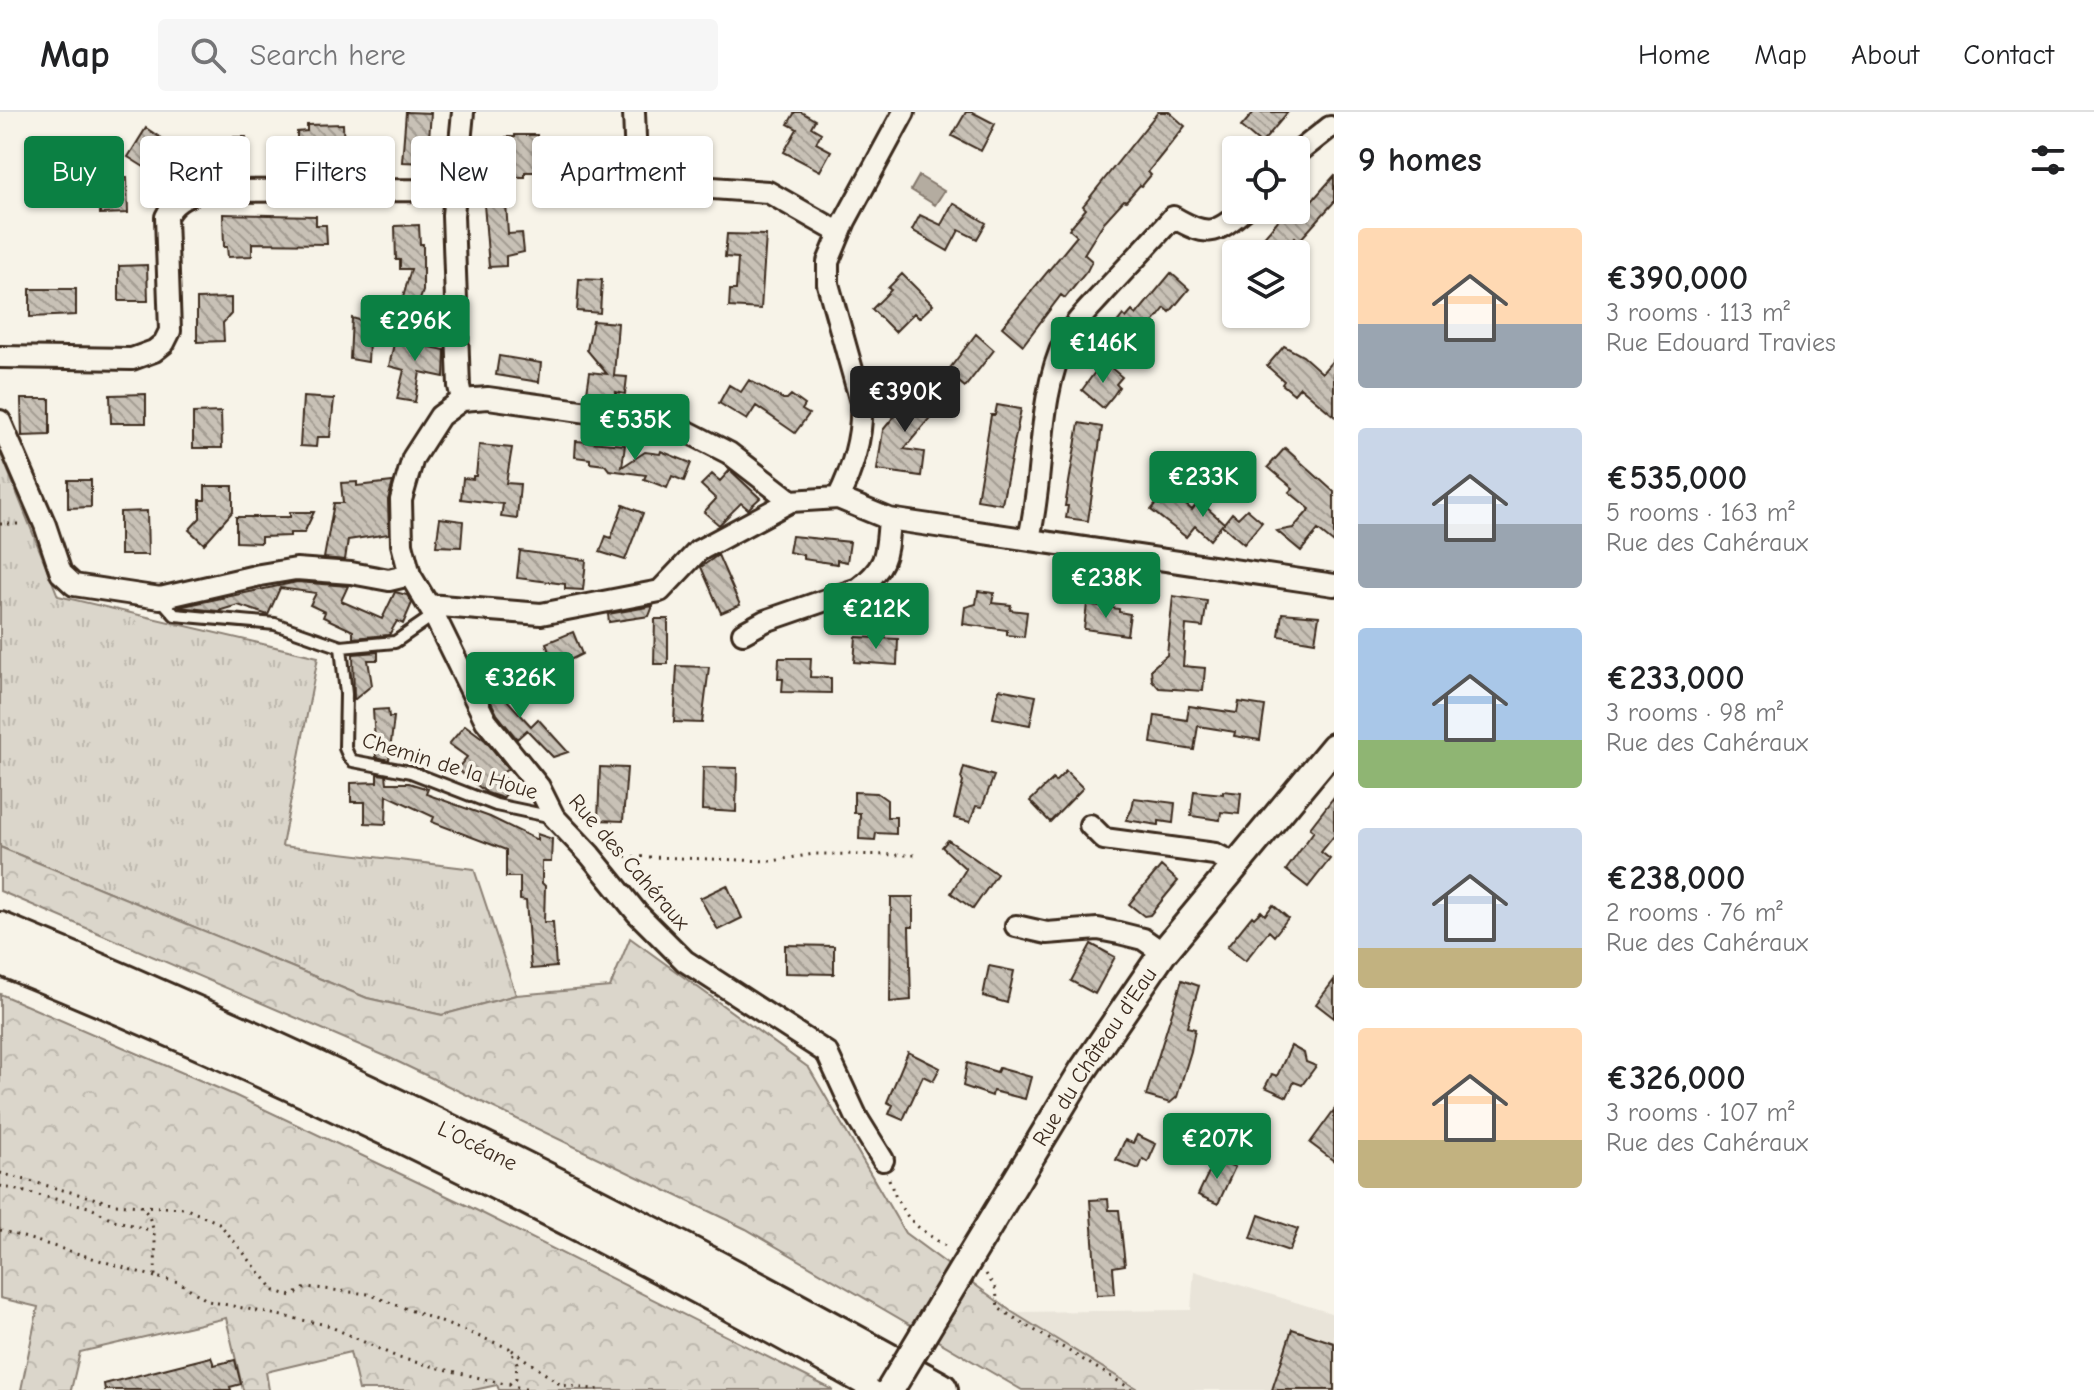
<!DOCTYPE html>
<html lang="en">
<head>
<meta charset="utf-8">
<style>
  :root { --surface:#fff; --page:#f6f6f6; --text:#202124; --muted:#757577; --line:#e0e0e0; --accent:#0b8043 }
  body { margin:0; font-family:"Comic Neue",sans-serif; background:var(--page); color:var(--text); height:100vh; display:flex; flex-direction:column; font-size:30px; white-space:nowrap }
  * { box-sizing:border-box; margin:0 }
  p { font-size:26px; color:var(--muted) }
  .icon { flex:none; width:44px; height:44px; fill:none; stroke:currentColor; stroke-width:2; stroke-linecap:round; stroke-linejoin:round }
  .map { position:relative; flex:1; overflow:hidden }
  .sheet { display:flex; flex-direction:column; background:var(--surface); width:760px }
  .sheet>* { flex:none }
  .banner { position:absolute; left:24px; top:24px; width:760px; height:72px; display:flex; gap:16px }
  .controls { position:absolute; left:1222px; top:24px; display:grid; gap:16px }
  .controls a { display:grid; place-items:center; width:88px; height:88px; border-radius:8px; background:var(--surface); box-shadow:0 2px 6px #0004; font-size:40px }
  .price { position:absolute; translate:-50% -68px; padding:0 18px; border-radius:8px; background:var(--accent); color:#fff; font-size:26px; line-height:52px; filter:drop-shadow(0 2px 4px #0008) }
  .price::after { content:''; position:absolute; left:50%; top:48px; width:24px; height:18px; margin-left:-12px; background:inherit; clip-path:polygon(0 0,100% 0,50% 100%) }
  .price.on { background:#222; color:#fff }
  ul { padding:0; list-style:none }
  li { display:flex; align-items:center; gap:24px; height:200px; padding:0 24px }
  li span { display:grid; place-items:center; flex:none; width:224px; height:160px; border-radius:8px; color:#555 }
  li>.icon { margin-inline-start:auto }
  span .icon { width:96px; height:96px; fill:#fffc; stroke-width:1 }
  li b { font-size:34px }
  h2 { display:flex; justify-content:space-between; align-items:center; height:96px; padding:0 24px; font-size:34px }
  .pill { padding:0 28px; border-radius:8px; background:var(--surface); box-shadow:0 2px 6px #0004; font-size:28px; line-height:72px }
  .pill.on { background:var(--accent); color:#fff }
  header { display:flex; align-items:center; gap:48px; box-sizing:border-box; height:112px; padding:0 40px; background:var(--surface); border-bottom:2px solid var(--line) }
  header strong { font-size:38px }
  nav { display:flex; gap:44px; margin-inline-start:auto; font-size:28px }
  .search { width:560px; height:72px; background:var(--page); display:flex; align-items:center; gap:20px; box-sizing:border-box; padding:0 28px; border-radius:8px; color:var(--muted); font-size:30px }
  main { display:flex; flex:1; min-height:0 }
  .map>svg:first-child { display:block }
</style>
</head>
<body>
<header>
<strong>Map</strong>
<div class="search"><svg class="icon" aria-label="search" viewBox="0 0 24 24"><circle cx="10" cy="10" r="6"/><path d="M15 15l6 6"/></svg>Search here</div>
<nav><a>Home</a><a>Map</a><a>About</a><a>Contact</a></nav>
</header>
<main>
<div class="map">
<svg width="1334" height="1278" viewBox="0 0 1334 1278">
  <defs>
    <pattern id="grass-tufts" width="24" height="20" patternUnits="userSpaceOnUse" patternTransform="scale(2)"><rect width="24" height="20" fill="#dbd6cb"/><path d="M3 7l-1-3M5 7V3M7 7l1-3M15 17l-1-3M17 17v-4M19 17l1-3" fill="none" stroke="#bdb8ae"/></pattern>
    <pattern id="forest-crowns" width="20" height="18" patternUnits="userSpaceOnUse" patternTransform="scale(2)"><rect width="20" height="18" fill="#dbd6cb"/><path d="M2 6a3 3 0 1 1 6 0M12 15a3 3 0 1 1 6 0" fill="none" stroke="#bdb8ae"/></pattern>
    <pattern id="building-back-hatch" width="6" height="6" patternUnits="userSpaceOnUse" patternTransform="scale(2)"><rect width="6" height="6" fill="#c8c1b6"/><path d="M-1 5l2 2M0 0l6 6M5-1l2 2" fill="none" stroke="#a49d93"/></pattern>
  </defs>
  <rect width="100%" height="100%" fill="#f7f3e8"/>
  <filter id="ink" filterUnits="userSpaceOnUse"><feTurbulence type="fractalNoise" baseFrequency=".0125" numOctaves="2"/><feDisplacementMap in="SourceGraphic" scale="16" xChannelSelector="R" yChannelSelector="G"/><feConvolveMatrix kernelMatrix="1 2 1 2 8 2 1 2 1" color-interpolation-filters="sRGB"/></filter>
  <g filter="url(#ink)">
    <path fill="#e9e4d9" d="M1194 1159 1334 1202V1278H1139L1012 1200 1191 1198Z"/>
    <path fill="url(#grass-tufts)" stroke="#8b8074" stroke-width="2" d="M0 339 58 484 318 545 282 734 474 757 516 883 442 903 367 886 0 735Z"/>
    <path fill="url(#forest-crowns)" stroke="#8b8074" stroke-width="2" d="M0 735 367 886 442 903 516 883 610 875 630 826 809 956 905 1121 1012 1200 1139 1278H1022L746 1117 390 946 0 779Z
      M0 882 234 983 468 1094 833 1278H499L497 1273 474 1278H359L350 1240 266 1260 269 1278H243L226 1206 80 1240 71 1278H21L38 1195 0 1186Z"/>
    <path fill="#b4aca0" stroke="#84786c" stroke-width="2" d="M919 64 944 79 935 93 911 78Z"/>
    <path fill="url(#building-back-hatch)" stroke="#3b2a1e" stroke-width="2" d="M406 0 431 1 427 51 402 50Z
      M795 0H801L815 8 811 15 821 21 816 31 831 39 820 59 784 40 797 17 788 12Z
      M966 0H972L995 12 981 39 952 24Z
      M1158 0H1169L1185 14 1148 60 1151 63 1142 74 1140 73 1126 89 1124 88 1104 110 1084 142 1092 149 1087 159 1065 186 1061 183 1023 233 1002 215 1077 124 1069 117 1086 97 1083 94Z
      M1254 0H1288L1261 32 1241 15Z
      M343 12 344 41 307 42V35L297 36V20L307 19V13Z
      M146 16 170 32 152 60 128 45Z
      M515 23H537V60H525V65H508L506 25H515Z
      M218 25H246V62H219Z
      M1334 64V90L1299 129 1295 125 1281 142H1249L1287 98H1296V91L1304 82 1312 89Z
      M99 65H127L128 101 100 102Z
      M506 91 508 122 522 121 524 140 506 144V154L489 155 484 92Z
      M953 91 986 111 977 127 959 118 948 139 912 118 920 103 941 113Z
      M223 102 316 104V113H326L327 132 252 131V144L228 145 227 135H224Z
      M419 113 420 132H423V179L418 193 402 189 411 157H400V148H396L395 114Z
      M727 122 766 123 761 197 729 195 730 178H736L738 146 725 145Z
      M147 153 148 189H119V154Z
      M1171 161 1189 177 1170 200 1165 196 1145 221 1142 219 1122 243 1104 227 1123 203 1126 206 1132 199 1136 203Z
      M902 162 933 193 919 206 914 201 895 220 872 197 891 178 888 176Z
      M579 167 602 168 600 201 577 199Z
      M30 177H76V203L30 205Z
      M231 186V202L223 211 224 229 197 230V187Z
      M352 206 370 211 368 250 350 247Z
      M593 209 618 211 614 264 627 265 625 282 616 280V284L587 280 590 260 607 262 587 238Z
      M397 218 422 226 420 233 445 238 444 265 420 260 415 290 397 287 404 258 389 254Z
      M976 222 994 238 965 275 947 260Z
      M1284 234 1303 244 1322 261 1334 247V304L1300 275 1294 282 1282 272 1284 269 1267 254Z
      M499 244 541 251 539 270 496 263Z
      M1103 249 1122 265 1116 272 1119 275 1113 284 1103 296 1082 278Z
      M749 268 783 287H787L791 283 805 293 802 298 809 302 795 321 756 294 747 308 719 291 729 273 741 280Z
      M910 271 939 295 904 337 924 340 921 364 877 358 883 318 901 296 895 290Z
      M146 282V311H111L110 283Z
      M303 285 334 287 330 325H317L316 335 300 334Z
      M21 287H50V323L22 324Z
      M997 293 1021 297 1002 392 977 388 991 303H995Z
      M221 300 222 336H193V301Z
      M1079 311 1102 315 1088 409 1066 406 1068 394H1065Z
      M576 329 625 333 622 355 645 340 660 342 661 339 691 351 684 369 672 364 667 376 644 367 646 363 609 358 605 353 590 351V347L575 345Z
      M479 333 512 336 506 371 520 372 517 407 501 405 503 392 461 387 463 366 473 367V364H476Z
      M1285 336 1334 380V431L1318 418 1301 439 1277 419 1293 416 1310 397 1289 380 1293 376 1268 355Z
      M730 358 760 386 748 397 741 391 719 413 704 400 716 387 701 373 712 362 720 369Z
      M68 368H91V395L68 396Z
      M357 370V374L393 370 388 388 389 422 348 428 345 448 324 446 334 391H343L341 371Z
      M205 374H233V399L204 432 189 418 200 406V388H205Z
      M1168 377 1192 398 1199 389 1224 411 1232 401 1238 406 1247 397 1262 410 1244 432 1222 413 1210 428 1195 414 1186 425 1151 398Z
      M623 393 643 401 625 448 600 440 606 424 611 426Z
      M147 399 148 443H120V400Z
      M290 400H314L304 421H290V424L261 425V431L236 430V405H290Z
      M440 406 463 409 461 435 436 434Z
      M792 424 850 430 847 450 837 448V452L803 447V443L789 440Z
      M520 439 586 448 583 478 565 477V472L517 466Z
      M718 443 740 493 721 501 701 455Z
      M297 470 348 474 341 489 382 507 395 480 407 483 412 491 403 512 397 509 389 523 353 526V519L323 505 325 500 310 493 316 481 280 476 268 503 238 493 218 499 179 495Z
      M978 479 994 481 992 491 1011 493 1010 498 1027 500 1024 525 1007 523V518L963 512 965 495 976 492Z
      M1173 484 1207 489 1203 515 1186 513 1183 554 1205 556 1203 579 1159 576 1152 568 1151 557 1167 543Z
      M1087 492 1119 497V500L1130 502 1127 523 1084 517Z
      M653 494 649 504 609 510 608 502Z
      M1282 501 1319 504 1315 530 1279 524Z
      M655 507H668V552H654Z
      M573 520 582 542 554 556 546 531Z
      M856 525 898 527 897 553 854 550Z
      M378 540V548H368L372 573 354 588 353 542Z
      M779 546H811L810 565 831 566V581L782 580 783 567H778Z
      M677 554 709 555 702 611 674 610Z
      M493 565 510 583 506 587 531 614 538 607 568 640 553 645 527 618 517 627 497 602 483 574Z
      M999 577 1036 584 1030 613 993 606Z
      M1239 590 1265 594 1260 628 1234 624 1235 620 1198 614 1194 638 1151 631 1155 603 1187 608 1189 594 1237 601Z
      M388 597 389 605H394L389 648 376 645 373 598Z
      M465 613 485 628 508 657 501 662 511 675 503 686 487 681 457 657 467 645 449 632Z
      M600 655 627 656 623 709 598 708Z
      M703 655 737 656 736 700 702 698Z
      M964 655 994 664 982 695 976 694 970 710 954 706 963 670 961 666Z
      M1066 659 1083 676 1050 710 1030 689 1053 667 1055 670Z
      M377 662 386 663 387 671H409L428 677 426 682 490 705 537 728V722L552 727 551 750H542V771L545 774 544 810H553L556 855 531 857 526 789 520 788V765H506V738L432 710 434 705 387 683 386 712 365 711V690H351V671L377 670Z
      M1194 679 1223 682V679L1241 681 1239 702 1221 700 1220 708 1191 704Z
      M854 680 877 681 887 688V705H896V722L876 721 875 728 859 727 860 701H854Z
      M1334 685V724L1321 740 1330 747 1308 775 1286 758 1314 719 1310 716Z
      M1134 686 1175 691 1173 711 1159 709V713L1126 708 1132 697Z
      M948 728 997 762 973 797 951 781 966 757 942 735Z
      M1161 754 1178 769 1150 803 1144 804 1129 792Z
      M727 773 742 806 718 818 700 786Z
      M891 785H913V815H909L911 888 890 890Z
      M1273 793 1288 806 1274 824 1269 819 1245 849 1227 835 1252 804 1254 806 1261 799 1265 803Z
      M1091 832 1115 845 1095 882 1071 869Z
      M785 833 834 834V862L785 861Z
      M989 854 1014 859 1007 891 983 884Z
      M1182 868 1199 874 1187 915 1195 917 1191 939 1177 985 1170 991 1146 984Z
      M1334 868V906L1316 892Z
      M1291 934 1304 941 1306 950 1316 954 1302 973 1294 970 1287 985 1265 975 1272 962 1277 964Z
      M908 940 940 956 933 969 923 964 903 1008 889 1002 893 993 887 990Z
      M967 951 997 960 999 956 1031 965 1025 987 993 979 992 984 963 974Z
      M1334 998V1049L1310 1031Z
      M1137 1023 1156 1032 1148 1050 1143 1047 1139 1057 1116 1048 1125 1028 1133 1031Z
      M1215 1047 1235 1055 1218 1092 1198 1083Z
      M1108 1087 1109 1098H1119L1125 1153 1113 1155 1115 1182 1097 1183 1090 1088Z
      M1259 1103 1298 1117 1289 1139 1251 1126Z
      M1292 1217 1334 1231V1278H1272Z
      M211 1245 214 1253 235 1248 241 1272 230 1275 231 1278H105L104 1272Z"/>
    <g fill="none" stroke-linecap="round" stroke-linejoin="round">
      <g stroke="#3b2a1e" stroke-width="16">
        <path id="lane" d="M160 486 175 503 275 512 341 535 346 582 345 636 349 645 353 649 411 660 496 693 553 705
          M341 535 395 530 434 503"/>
      </g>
      <g stroke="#3b2a1e" stroke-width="26">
        <path id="street" d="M634 0 636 51 643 71 768 80 840 121
          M1296 42 1330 15
          M0 245 132 247 154 239 164 231 170 219 166 105C173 90 185 85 199 79L455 78
          M462 288 459 274 453 103 463 0
          M0 309 45 413 61 461 74 473 160 486 260 463 296 457 351 461 389 468 410 463
          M838 386C853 356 863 324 861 290L828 172V150L845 109 904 0
          M1029 426C1045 361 1036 287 1066 226 1075 209 1093 193 1106 178 1128 154 1151 130 1173 105 1208 125 1214 123 1244 98
          M428 493 541 502 660 479 698 439 791 389
          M743 521 765 509 858 477C888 454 886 443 889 407
          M1090 713 1104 727 1215 742 1235 752
          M1016 814 1047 821 1098 817 1119 821 1143 827 1163 841
          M883 1048 857 1006 827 941 685 849 637 801 590 743 554 705 539 675 486 609 434 503 410 463 402 432 401 388 413 346 440 304 462 288 488 286 631 306 686 319 729 341 791 389 838 386 889 407 1334 473"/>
      </g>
      <g stroke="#3b2a1e" stroke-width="32">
        <g id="secondary">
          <path id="s1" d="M941 1193 1083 958 1163 841 1334 635"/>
        </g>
      </g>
      <g stroke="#3b2a1e" stroke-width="40">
        <g id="highway">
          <path id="s2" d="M0 818C323 950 636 1108 940 1278"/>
          <path d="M0 845C305 968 602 1116 888 1278"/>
        </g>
      </g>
      <path stroke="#3b2a1e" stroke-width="3" stroke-dasharray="2 6" stroke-linecap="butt" d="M0 412H24
        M617 744 772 749 814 742 917 743
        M0 1061 115 1092 141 1094C159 1112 155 1141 155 1165L179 1170 208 1189 327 1213 399 1246 529 1278
        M889 1067C902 1107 916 1115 950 1137
        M0 1074 89 1095 114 1108 153 1119
        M141 1094 184 1096 219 1111 275 1179 292 1184 307 1175 368 1182 509 1236 517 1251 516 1266 508 1273
        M0 1118 155 1165
        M986 1162 996 1177 998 1196 1133 1278
        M512 1238 561 1273 600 1278"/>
      <use href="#lane" stroke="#f7f3e8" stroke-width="10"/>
      <use href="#street" stroke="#f7f3e8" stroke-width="20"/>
      <use href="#secondary" stroke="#f7f3e8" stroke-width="26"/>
      <use href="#highway" stroke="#f7f3e8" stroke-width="34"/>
      <g stroke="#3b2a1e" stroke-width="32" stroke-linecap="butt">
        <path id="secondary-bridge" d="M890 1278 941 1193"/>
      </g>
      <use href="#secondary-bridge" stroke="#f7f3e8" stroke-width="26"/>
    </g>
  </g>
  <g text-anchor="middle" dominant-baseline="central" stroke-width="7" stroke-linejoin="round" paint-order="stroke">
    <g font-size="22" fill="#3b2a1e" stroke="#f7f3e8">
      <text transform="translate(450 654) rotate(17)">Chemin de la Houe</text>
      <text transform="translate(629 750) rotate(49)">Rue des Cahéraux</text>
      <text stroke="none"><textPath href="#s1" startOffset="292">Rue du Château d'Eau</textPath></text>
      <text stroke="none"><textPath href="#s2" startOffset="524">L’Océane</textPath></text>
    </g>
  </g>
</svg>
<div class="controls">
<a><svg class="icon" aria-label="locate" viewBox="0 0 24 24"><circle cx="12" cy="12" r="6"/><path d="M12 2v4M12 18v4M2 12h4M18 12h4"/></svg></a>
<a><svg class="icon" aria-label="layers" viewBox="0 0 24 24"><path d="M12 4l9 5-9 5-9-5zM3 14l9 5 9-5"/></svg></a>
</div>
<b class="price" style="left:415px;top:251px">€296K</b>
<b class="price" style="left:1103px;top:273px">€146K</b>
<b class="price on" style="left:905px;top:322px">€390K</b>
<b class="price" style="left:635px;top:350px">€535K</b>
<b class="price" style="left:1203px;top:407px">€233K</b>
<b class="price" style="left:1106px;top:508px">€238K</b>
<b class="price" style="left:876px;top:539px">€212K</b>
<b class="price" style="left:520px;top:608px">€326K</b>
<b class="price" style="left:1217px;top:1069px">€207K</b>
<div class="banner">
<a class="pill on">Buy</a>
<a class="pill">Rent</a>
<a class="pill">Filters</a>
<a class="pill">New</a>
<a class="pill">Apartment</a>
</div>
</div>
<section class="sheet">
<h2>9 homes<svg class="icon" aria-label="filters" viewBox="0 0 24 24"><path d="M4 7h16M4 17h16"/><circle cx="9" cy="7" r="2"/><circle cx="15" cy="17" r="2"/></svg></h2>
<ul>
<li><span style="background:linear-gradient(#ffd9b3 60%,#9aa5b1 0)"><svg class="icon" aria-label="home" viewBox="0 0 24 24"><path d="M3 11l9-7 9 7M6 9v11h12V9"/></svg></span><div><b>€390,000</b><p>3 rooms · 113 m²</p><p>Rue Edouard Travies</p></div></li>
<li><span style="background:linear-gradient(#c9d6e8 60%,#9aa5b1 0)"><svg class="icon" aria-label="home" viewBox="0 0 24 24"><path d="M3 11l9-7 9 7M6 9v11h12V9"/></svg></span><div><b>€535,000</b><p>5 rooms · 163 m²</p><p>Rue des Cahéraux</p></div></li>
<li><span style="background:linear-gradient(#a9c7e8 70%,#8fb573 0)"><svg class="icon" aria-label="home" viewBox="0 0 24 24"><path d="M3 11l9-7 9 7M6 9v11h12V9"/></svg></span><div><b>€233,000</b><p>3 rooms · 98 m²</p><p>Rue des Cahéraux</p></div></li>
<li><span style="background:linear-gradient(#c9d6e8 75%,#c2b280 0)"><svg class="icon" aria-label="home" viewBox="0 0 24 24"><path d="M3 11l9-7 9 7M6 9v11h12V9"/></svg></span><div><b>€238,000</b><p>2 rooms · 76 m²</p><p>Rue des Cahéraux</p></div></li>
<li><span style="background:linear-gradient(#ffd9b3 70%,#c2b280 0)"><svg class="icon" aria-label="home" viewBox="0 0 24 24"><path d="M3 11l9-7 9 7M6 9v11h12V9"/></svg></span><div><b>€326,000</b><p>3 rooms · 107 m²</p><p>Rue des Cahéraux</p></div></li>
</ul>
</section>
</main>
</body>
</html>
